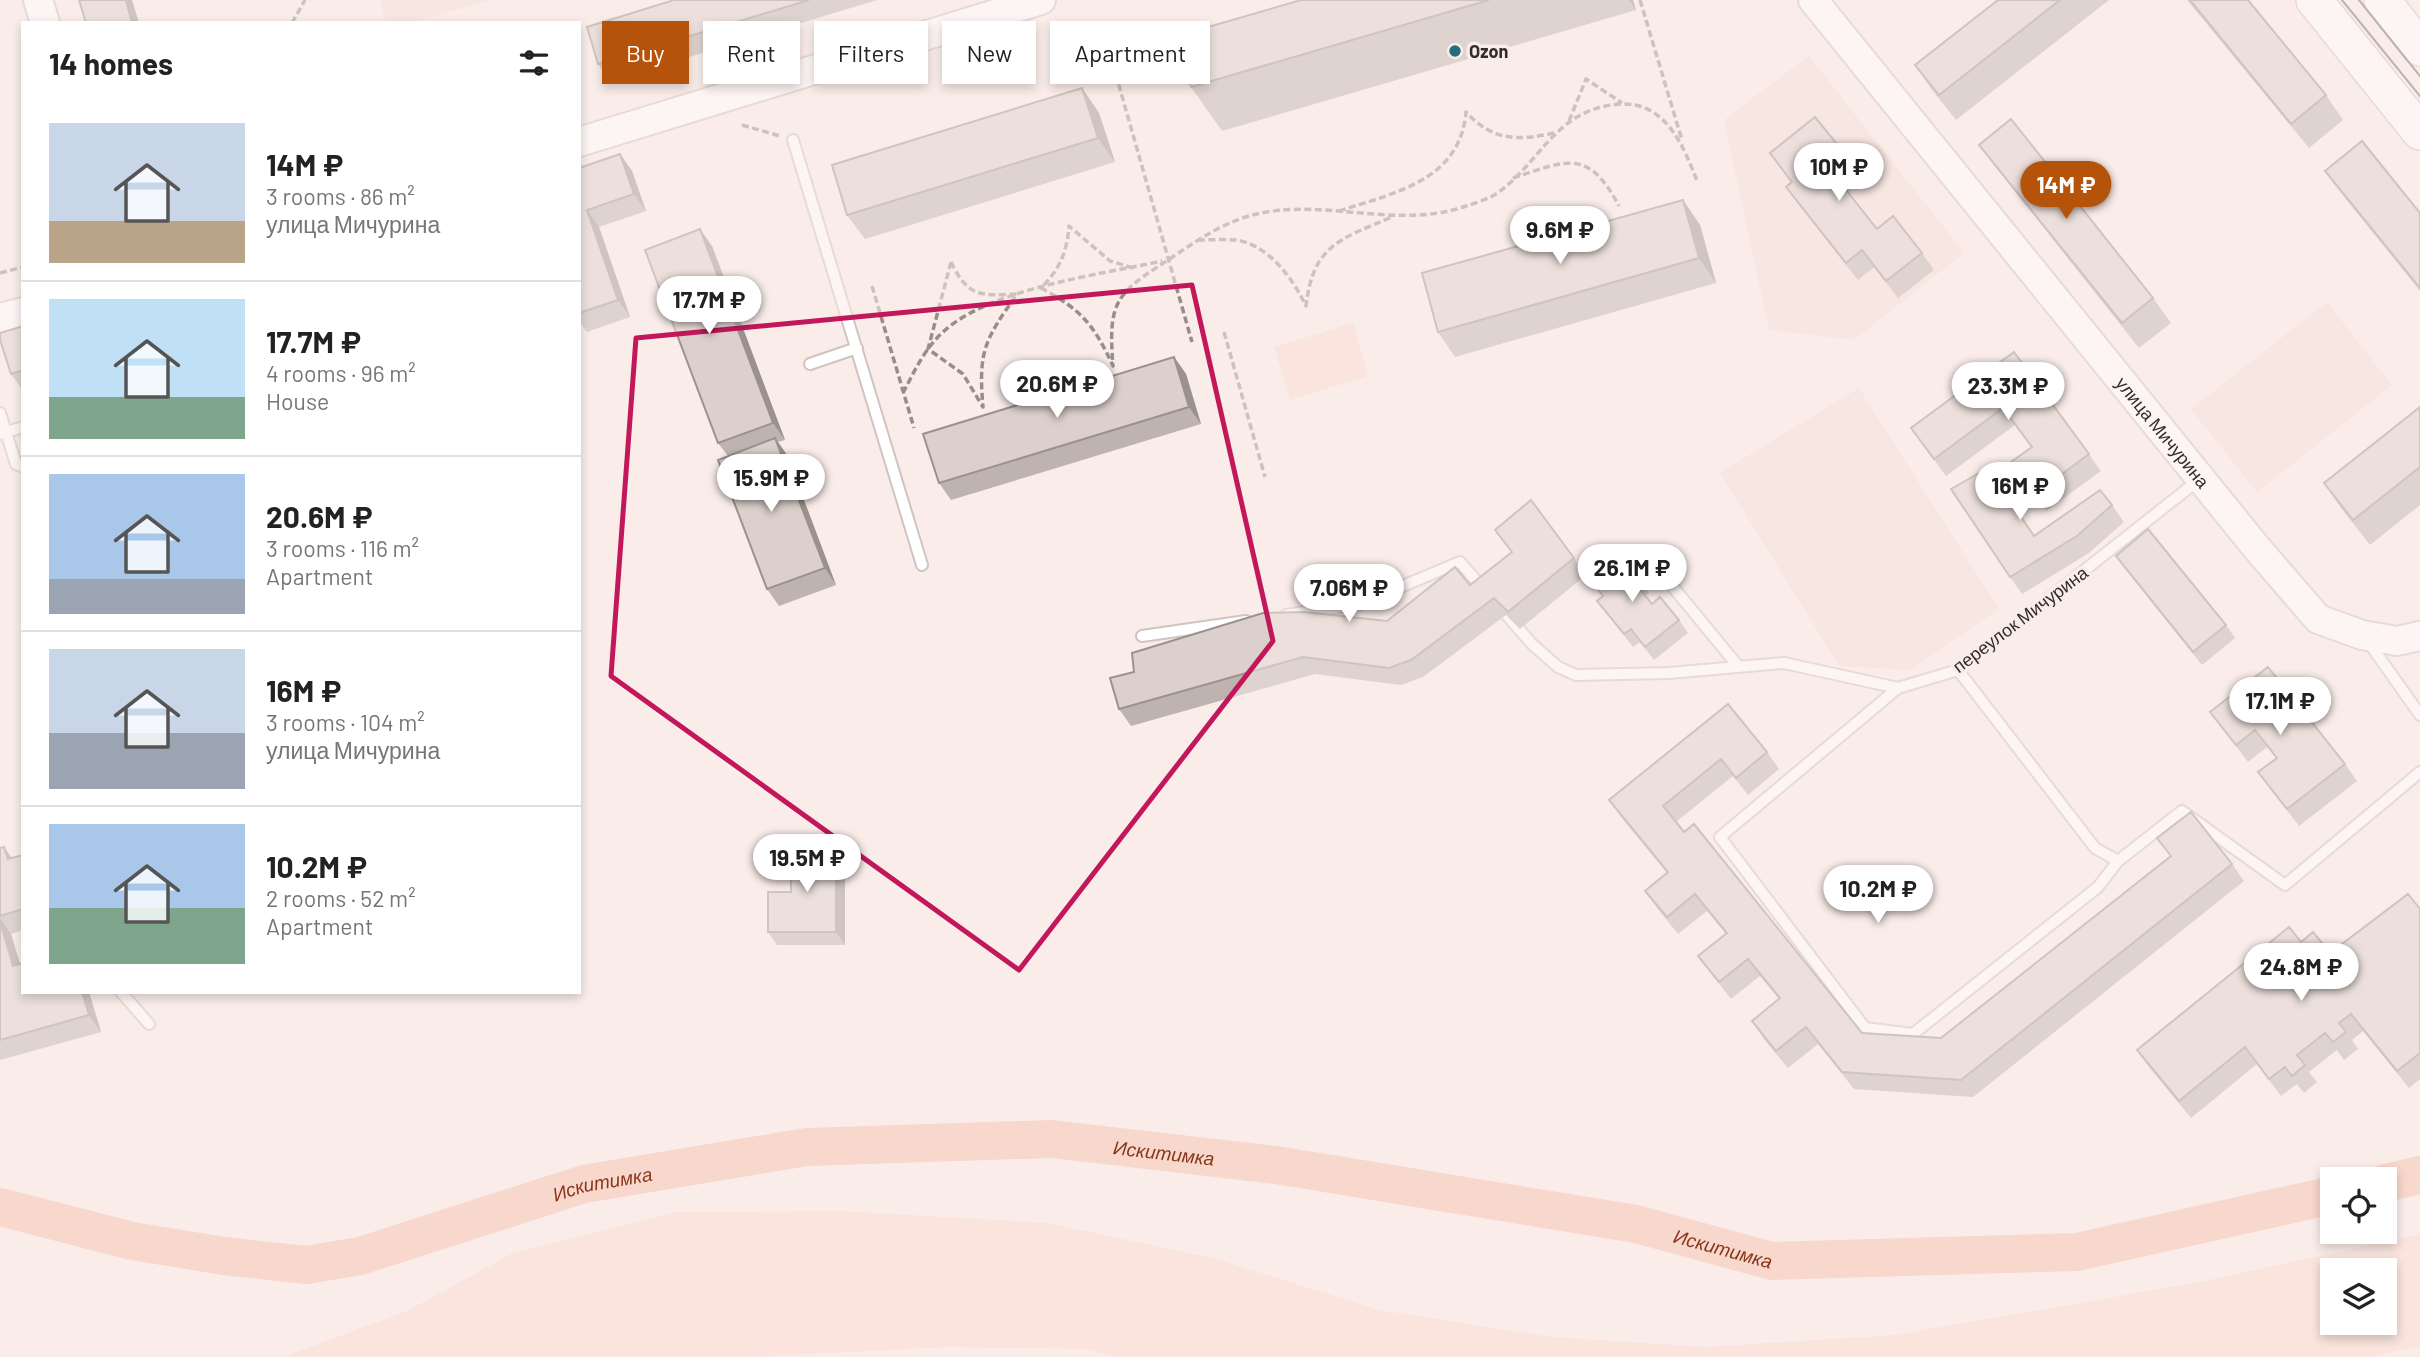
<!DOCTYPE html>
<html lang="en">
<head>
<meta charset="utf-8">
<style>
  :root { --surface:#fff; --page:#f6f6f6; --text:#222; --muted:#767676; --line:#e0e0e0; --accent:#b45309 }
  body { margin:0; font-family:Barlow,sans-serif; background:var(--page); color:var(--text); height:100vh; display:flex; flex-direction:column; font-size:26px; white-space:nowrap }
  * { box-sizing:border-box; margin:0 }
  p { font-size:23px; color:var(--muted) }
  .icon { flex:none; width:38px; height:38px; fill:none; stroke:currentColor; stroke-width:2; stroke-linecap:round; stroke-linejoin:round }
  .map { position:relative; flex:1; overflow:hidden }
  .sheet { position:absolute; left:21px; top:21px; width:560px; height:973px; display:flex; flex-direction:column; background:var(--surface); border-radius:0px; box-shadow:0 4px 10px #0003 }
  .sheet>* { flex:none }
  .banner { position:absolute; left:602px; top:21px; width:665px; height:63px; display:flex; gap:14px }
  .buttons { position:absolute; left:2320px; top:1167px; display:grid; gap:14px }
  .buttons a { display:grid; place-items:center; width:77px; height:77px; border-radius:0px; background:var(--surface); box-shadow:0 4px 10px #0003; font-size:35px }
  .price { position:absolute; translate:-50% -60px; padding:0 16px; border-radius:24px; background:#fff; color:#222; font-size:23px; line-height:46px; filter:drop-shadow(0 2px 4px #0008) }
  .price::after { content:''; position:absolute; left:50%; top:42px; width:21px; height:16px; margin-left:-10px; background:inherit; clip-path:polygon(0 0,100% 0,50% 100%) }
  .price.selected { background:var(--accent); color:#fff }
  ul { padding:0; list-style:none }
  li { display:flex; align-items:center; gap:21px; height:175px; padding:0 28px }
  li+li { border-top:2px solid var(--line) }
  li span { display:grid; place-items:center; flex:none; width:196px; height:140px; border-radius:0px; color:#555 }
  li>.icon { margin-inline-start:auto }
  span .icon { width:84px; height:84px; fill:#fffc; stroke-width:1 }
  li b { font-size:30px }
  h2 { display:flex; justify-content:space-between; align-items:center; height:84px; padding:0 28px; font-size:30px }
  .pill { padding:0 24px; border-radius:0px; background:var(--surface); box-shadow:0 4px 10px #0003; font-size:24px; line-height:63px }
  .pill.selected { background:var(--accent); color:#fff }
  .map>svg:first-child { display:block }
</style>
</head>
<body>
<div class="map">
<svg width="2420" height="1357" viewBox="0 0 2420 1357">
  <rect width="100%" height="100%" fill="#faede9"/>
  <path fill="#f4ded7" d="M380 0H492L409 23H386Z
    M1809 56 1964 253 1854 340 1769 330 1724 120Z
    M2327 302 2392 385 2257 492 2191 409Z
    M1859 388 1999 609 1909 670 1839 666 1720 473Z"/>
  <path fill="#fbd9ce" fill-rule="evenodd" d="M1353 323 1368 376 1290 400 1274 347Z
    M841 1211 1048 1223 1217 1259 1379 1310 1552 1337 1706 1347 1895 1335 2200 1282 2420 1234V1346L2369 1357H1117L1085 1349 947 1347 753 1357H283L407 1311 513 1253 676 1212ZM2333 1270H2385V1323H2333Z"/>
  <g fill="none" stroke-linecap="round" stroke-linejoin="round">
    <g stroke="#f6bdaa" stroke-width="38">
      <path d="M2385 1183 2420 1175"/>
      <path id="s1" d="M0 1207 132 1241 224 1256 306 1265 360 1256 584 1184 807 1147 1052 1139 1276 1165 1636 1224 1772 1261 2077 1252 2333 1195"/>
    </g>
    <g stroke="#d1c4c0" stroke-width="14">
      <path id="service" d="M793 140 922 565
        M810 364 857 348
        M0 413 16 464 23 467
        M0 434 23 427
        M1659 570 1738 666
        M1503 611 1532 644 1558 667 1576 675 1669 673 1784 663 1898 688 1958 670 2200 479
        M1286 615 1360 604 1460 562 1485 591
        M1142 636 1246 621
        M2367 640 2420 715
        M1958 670 2095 848 2118 861
        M1898 688 1720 837 1865 1028 1913 1034 2098 887 2118 861 2182 811 2285 885 2420 772
        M121 992 149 1024"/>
    </g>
    <g stroke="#d1c4c0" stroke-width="32">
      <g id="tertiary">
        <path d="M38 0 45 23"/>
        <path id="s2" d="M1813 0 2256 547 2318 619 2362 635 2397 641 2420 636"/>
        <path d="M579 142 1041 0"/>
        <path d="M0 318 23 312"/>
      </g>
    </g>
    <g stroke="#d1c4c0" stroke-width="38">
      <path id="primary" d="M2314 0 2420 132
        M2382 0 2420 48"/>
    </g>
    <path stroke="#978e8b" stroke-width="3.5" stroke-dasharray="7 3.5" stroke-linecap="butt" d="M1640 0 1682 140
      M292 23 305 0
      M1110 54 1192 342
      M1569 121 1586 79 1622 103
      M742 125 780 136
      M1513 178C1568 160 1588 148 1619 206
      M1339 211C1394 193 1460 181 1466 112 1493 141 1517 141 1554 133
      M1198 240C1210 240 1224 239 1236 240 1269 245 1293 279 1306 306 1313 245 1340 239 1392 217
      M951 262C968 297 980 296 1017 294 985 340 978 350 983 407L963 374 928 349Z
      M1133 268 1110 261 1069 226C1067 253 1059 270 1041 288 1082 310 1094 325 1113 366 1108 302 1115 294 1168 260 1200 239 1228 218 1267 212 1333 201 1401 229 1466 206 1476 203 1488 199 1496 194 1542 162 1555 108 1621 104 1666 102 1684 147 1697 181
      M0 273 23 267
      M872 286 914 428
      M1224 332 1265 477
      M903 393C913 374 922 354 937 338 981 289 1099 275 1162 261"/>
    <use href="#service" stroke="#fff" stroke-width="10"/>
    <use href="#tertiary" stroke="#fff" stroke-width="28"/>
    <use href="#primary" stroke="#fff" stroke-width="35"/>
    <path stroke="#726b68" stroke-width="2" d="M2342 0 2420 96
      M2359 0 2420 76"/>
  </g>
  <path fill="#beb3af" d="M674 0H877L610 81 598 64Z
    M1301 0H1633L1636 10 1222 131 1191 87Z
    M1998 0H2109L1956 120 1932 90 1915 65Z
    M2187 0H2248L2326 95 2343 120 2309 148Z
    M1082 88 1099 113 1115 162 865 239 847 215Z
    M1979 145 2153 298 2171 323 2139 348 1997 169Z
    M1770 153 1845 154 1857 171 1841 184 1877 229 1922 253 1934 270 1898 298 1874 267 1858 280 1798 204 1786 187 1791 183Z
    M620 154 632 171 646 211 599 227 630 317 587 332 579 321V168Z
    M2325 171 2420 213V291L2337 188Z
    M1683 200 1700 225 1716 283 1455 357 1438 332Z
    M712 246 785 440 778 442 787 455 836 585 779 606 767 589 728 456 718 443Z
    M23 326V391L11 374Z
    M2014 352 2101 471 2046 511 2011 462 2031 447 2015 425 1946 476 1911 428Z
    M1174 357 1186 374 1201 424 951 500 939 483Z
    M2420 407V505L2370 545 2341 508 2324 483Z
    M2112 505 2124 522 2089 553 2022 594 2010 577 2035 535Z
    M1495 530 1574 558 1586 575 1520 629 1506 615 1423 677 1401 685 1315 674 1131 726 1119 709 1134 672 1387 621 1470 585 1512 552Z
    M2116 556 2226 625 2235 638 2202 665 2125 569Z
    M1591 580 1640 581 1649 593 1646 596 1652 604 1679 620 1688 633 1654 660 1640 642 1633 647 1597 601 1603 597Z
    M1728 704 1767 752 1779 769 1748 795 1733 776 1676 822 1862 1033 1941 1038 2170 856 2157 838 2232 864 2244 881 1973 1097 1854 1089 1818 1044 1788 1068 1763 1038 1752 1021 1779 999 1760 976 1731 999 1698 956 1726 934 1707 911 1678 934 1657 908 1645 891 1667 873 1621 817 1609 800Z
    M2210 712 2345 764 2357 781 2299 826 2258 772 2276 758 2267 747 2248 762Z
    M836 847 845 860V945H777L768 932 791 892Z
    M0 848 12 858 23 855V930L11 934 20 964 89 992 101 1032 0 1060Z
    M2420 909V1079L2409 1088 2363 1031 2352 1040 2358 1049 2344 1060 2337 1050 2309 1072 2317 1082 2304 1093 2297 1084 2281 1096 2257 1064 2191 1118 2149 1067 2137 1050 2301 942 2330 953Z"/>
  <path fill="#9b928f" d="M126 0H132L139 23H132Z
    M1629 0H1633L1636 10Z
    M1082 88 1099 113 1115 162 1098 138Z
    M620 154 632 171 646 211 634 194Z
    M1683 200 1700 225 1716 283 1699 258Z
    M587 210 599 227 630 317 618 300Z
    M700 229 712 246 785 440 773 423Z
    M1174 357 1186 374 1201 424 1189 407Z
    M775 438 787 455 836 585 825 568Z
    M4 847 16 864 8 859Z
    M836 847 845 860V945L836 932Z
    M0 918 11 934 23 974 13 966Z
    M82 992H89L101 1032 89 1015Z"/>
  <path fill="#ddd0cc" stroke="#9b928f" stroke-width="2" d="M79 0H126L132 23H86Z
    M674 0H809L598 64 587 27Z
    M1301 0H1489L1191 87 1177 36Z
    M1998 0H2060L1939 95 1915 65Z
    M2190 0H2248L2326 95 2291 124Z
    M1082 88 1098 138 847 215 832 165Z
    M1815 117 1845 154 1828 167 1877 229 1893 216 1922 253 1886 281 1862 250 1846 263 1786 187 1792 182 1770 153Z
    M2011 119 2153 298 2122 323 1979 145Z
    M2362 141 2420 213V288L2325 171Z
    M620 154 634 194 587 210 618 300 579 313V168Z
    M1683 200 1699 258 1438 332 1422 273Z
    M700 229 773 423 718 443 645 250Z
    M23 326V370L11 374 0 340V333Z
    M2014 352 2089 454 2035 494 2011 462 2032 447 2003 408 1934 459 1911 428Z
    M1174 357 1189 407 939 483 923 434Z
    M2420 407V467L2353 520 2324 483Z
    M775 438 825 568 767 589 718 460Z
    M1988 468 2034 536 2100 490 2112 505 2077 536 2010 577 1951 489Z
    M1531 500 1574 558 1508 612 1494 598 1411 660 1389 668 1303 657 1119 709 1110 678 1134 672 1132 653 1263 613 1304 612 1387 621 1455 567 1470 585 1512 552 1495 530Z
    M2148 529 2226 625 2193 652 2116 556Z
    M1622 556 1640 581 1636 584 1652 604 1660 597 1679 620 1645 647 1631 629 1624 634 1597 601 1603 596 1591 580Z
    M2268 667 2345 764 2287 809 2258 772 2277 758 2255 730 2236 745 2210 712Z
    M1728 704 1767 752 1736 778 1721 759 1663 806 1684 832 1694 824 1862 1033 1941 1038 2171 856 2157 838 2191 812 2232 864 1961 1080 1842 1072 1806 1027 1776 1051 1752 1021 1780 998 1748 959 1719 982 1698 956 1727 933 1695 894 1667 917 1645 891 1668 872 1609 800Z
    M4 847 8 859 23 855V909L0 916V848Z
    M791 847H836V932H768V892H791Z
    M2408 894 2420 909V1053L2397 1071 2351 1014 2339 1023 2346 1032 2333 1042 2325 1033 2297 1055 2305 1065 2292 1076 2285 1067 2269 1079 2245 1047 2179 1101 2137 1050 2289 927 2301 942 2313 932 2330 953Z
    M0 921 13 966 23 963V992H82L89 1015 0 1040Z"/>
  <path d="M0 0H2420V1357H0ZM1192 285 1273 641 1019 970 611 676 636 338Z" fill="#faede9" fill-opacity=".55" fill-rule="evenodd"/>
  <path fill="none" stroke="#c2185b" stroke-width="5" stroke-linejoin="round" d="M1192 285 1273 641 1019 970 611 676 636 338Z"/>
  <circle fill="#286b7d" stroke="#faede9" stroke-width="2.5" cx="1455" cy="51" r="7"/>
  <g text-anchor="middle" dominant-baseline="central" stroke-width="7" stroke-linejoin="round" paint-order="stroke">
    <g font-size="18" font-weight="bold" fill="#322d2b" stroke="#faede9" text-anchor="start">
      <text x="1469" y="51">Ozon</text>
    </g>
    <g font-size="18" fill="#322d2b" stroke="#faede9">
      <text stroke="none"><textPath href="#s2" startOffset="556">улица Мичурина</textPath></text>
      <text transform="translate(2020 619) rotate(-37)">переулок Мичурина</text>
    </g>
    <g font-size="19" font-style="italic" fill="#89371a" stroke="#faede9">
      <text stroke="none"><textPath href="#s1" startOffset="1186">Искитимка</textPath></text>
      <text stroke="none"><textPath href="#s1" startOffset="620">Искитимка</textPath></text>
      <text stroke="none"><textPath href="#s1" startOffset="1754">Искитимка</textPath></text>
    </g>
  </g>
</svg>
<div class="buttons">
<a><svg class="icon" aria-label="locate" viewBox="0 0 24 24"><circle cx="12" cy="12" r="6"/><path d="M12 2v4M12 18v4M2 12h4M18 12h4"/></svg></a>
<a><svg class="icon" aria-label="layers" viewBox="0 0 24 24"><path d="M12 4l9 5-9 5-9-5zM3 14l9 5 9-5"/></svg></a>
</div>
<b class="price" style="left:1839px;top:203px">10M ₽</b>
<b class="price selected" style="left:2066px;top:221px">14M ₽</b>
<b class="price" style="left:1560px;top:266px">9.6M ₽</b>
<b class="price" style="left:709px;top:336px">17.7M ₽</b>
<b class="price" style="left:1057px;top:420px">20.6M ₽</b>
<b class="price" style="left:2008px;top:422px">23.3M ₽</b>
<b class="price" style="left:771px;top:514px">15.9M ₽</b>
<b class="price" style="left:2020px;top:522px">16M ₽</b>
<b class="price" style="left:1632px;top:604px">26.1M ₽</b>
<b class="price" style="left:1349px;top:624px">7.06M ₽</b>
<b class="price" style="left:2280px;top:737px">17.1M ₽</b>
<b class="price" style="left:807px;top:894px">19.5M ₽</b>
<b class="price" style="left:1878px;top:925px">10.2M ₽</b>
<b class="price" style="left:2301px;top:1003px">24.8M ₽</b>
<div class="banner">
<a class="pill selected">Buy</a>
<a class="pill">Rent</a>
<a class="pill">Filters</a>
<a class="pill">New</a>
<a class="pill">Apartment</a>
</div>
<section class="sheet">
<h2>14 homes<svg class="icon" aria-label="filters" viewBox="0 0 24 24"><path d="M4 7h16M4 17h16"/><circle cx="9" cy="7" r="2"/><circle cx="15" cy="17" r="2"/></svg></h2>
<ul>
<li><span style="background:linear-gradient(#c9d6e8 70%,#b9a48a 0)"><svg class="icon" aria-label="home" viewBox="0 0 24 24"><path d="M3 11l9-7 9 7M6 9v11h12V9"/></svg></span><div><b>14M ₽</b><p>3 rooms · 86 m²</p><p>улица Мичурина</p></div></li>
<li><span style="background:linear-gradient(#bfe0f5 70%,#7fa58c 0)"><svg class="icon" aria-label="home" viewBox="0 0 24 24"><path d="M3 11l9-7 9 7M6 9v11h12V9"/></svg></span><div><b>17.7M ₽</b><p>4 rooms · 96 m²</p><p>House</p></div></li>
<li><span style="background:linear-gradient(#a9c7e8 75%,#9aa5b1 0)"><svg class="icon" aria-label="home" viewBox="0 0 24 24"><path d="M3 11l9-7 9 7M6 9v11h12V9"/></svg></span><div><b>20.6M ₽</b><p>3 rooms · 116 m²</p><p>Apartment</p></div></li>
<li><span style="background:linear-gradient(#c9d6e8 60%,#9aa5b1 0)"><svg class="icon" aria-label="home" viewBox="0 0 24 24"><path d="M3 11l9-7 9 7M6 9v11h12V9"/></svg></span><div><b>16M ₽</b><p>3 rooms · 104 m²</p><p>улица Мичурина</p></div></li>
<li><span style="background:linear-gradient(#a9c7e8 60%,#7fa58c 0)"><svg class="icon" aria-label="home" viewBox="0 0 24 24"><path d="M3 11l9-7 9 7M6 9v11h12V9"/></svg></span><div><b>10.2M ₽</b><p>2 rooms · 52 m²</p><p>Apartment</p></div></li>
</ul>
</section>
</div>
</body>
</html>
